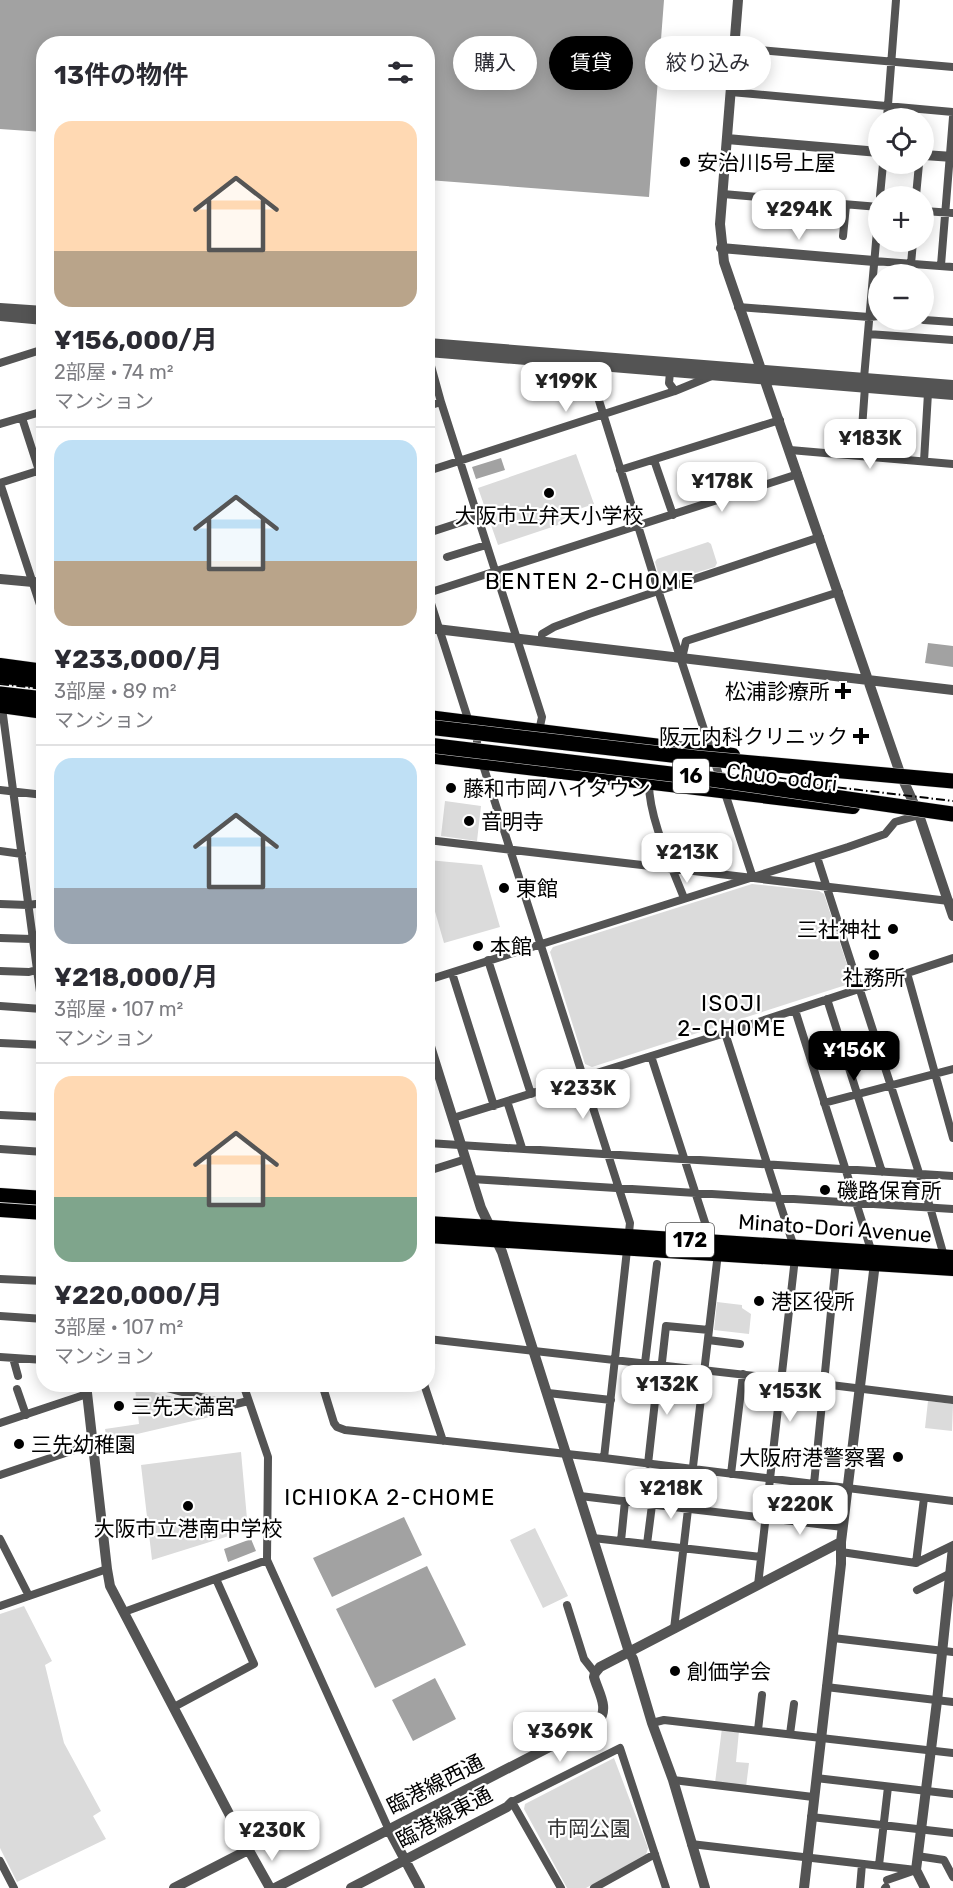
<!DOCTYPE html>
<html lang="ja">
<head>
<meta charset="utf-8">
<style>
  :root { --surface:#fff; --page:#f7f7f7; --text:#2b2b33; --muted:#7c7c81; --line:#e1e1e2; --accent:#000 }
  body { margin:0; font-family:Rubik,"Noto Sans JP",sans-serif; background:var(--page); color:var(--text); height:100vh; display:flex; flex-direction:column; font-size:22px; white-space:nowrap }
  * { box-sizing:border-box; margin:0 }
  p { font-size:20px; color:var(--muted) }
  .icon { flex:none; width:33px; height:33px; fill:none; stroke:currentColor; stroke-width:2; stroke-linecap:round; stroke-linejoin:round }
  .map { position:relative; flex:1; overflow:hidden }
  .sheet { position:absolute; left:36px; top:36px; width:399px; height:1356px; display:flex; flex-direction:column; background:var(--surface); border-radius:24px; box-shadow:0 3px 15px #0003 }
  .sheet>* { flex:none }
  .hud { position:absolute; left:453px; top:36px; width:410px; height:54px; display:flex; gap:12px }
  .fabs { position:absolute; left:868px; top:108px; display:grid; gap:12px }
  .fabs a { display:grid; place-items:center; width:66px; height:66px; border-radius:50%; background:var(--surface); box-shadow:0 3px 15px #0003; font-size:30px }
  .price { position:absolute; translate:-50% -51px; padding:0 14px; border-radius:12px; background:#fff; color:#222; font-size:20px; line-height:39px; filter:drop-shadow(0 2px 3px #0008) }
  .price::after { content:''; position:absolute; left:50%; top:36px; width:18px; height:14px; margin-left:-9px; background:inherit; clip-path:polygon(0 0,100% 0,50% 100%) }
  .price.active { background:var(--accent); color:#fff }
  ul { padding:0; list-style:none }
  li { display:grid; align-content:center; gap:12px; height:318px; padding:0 18px }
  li+li { border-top:2px solid var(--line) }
  li span { display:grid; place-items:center; height:186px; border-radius:18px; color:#555 }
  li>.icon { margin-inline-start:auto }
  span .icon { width:108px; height:108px; fill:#fffc; stroke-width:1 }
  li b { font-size:26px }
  h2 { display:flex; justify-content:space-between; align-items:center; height:72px; padding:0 18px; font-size:26px }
  .pill { padding:0 21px; border-radius:27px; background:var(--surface); box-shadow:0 3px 15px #0003; font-size:21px; line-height:54px }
  .pill.active { background:var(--accent); color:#fff }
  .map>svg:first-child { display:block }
</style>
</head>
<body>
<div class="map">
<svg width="953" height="1888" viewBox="0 0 953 1888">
  <rect width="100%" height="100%" fill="#fff"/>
  <path fill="#dbdbdb" d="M576 454 594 504 564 514 567 522 498 545 478 488Z
    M708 542 711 544 717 563 715 567 665 582 660 580 655 562 657 559Z
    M445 801 481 806 477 841 441 836Z
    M428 860 482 865 500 927 444 943 428 887Z
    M752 884 819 891 824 894 852 980 849 984 592 1067 585 1064 550 952 553 947Z
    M717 1302 742 1305V1308L751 1314 749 1334 714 1330Z
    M135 1388 221 1408 223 1414 107 1441 105 1429 139 1424Z
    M928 1401 953 1404 952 1431 925 1428Z
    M241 1452 248 1530 152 1560 141 1465Z
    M535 1528 568 1596 543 1608 510 1540Z
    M24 1606 52 1661 45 1665 64 1743 101 1811 93 1816 106 1839 17 1882 0 1848V1614Z
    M722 1728 739 1731 736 1762 749 1763 746 1787 715 1783Z
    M614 1758 648 1848 646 1855 586 1888H567L524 1809 525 1804Z"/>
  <path fill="#a2a2a2" d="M0 0H664L649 197 428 180V44H44L43 132 0 129Z
    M501 458 505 470 476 479 472 467Z
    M928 643 953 646V667L925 663Z
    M404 1517 422 1555 332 1597 313 1558Z
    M251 1539 256 1551 228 1562 224 1549Z
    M427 1566 466 1645 375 1688 336 1609Z
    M435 1678 456 1719 413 1741 392 1700Z"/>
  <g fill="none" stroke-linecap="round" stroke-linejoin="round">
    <g stroke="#dbdbdb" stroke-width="15">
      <path id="primary" d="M0 665 44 671
        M0 706 44 712
        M428 717 733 755
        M428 756 853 807"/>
    </g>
    <g stroke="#dbdbdb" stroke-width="15">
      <path id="trunk" d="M0 1195 44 1198
        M0 1210 44 1213
        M428 1223 953 1257
        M428 1236 953 1269"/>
    </g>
    <g stroke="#dbdbdb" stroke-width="16">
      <path id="motorway" d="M0 676 44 681
        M0 694 44 699"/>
    </g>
    <path stroke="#545454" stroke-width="8" d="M735 48 953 67
      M731 92 953 112
      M887 118 896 0
      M723 194 879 207
      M880 196 883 164
      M916 196 919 164
      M924 211 953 213
      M843 236 846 205
      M874 261 953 267
      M911 264 913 242
      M941 265 953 117
      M738 307 869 317 879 316
      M924 320 953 322
      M868 334 953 340
      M428 355 441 402 542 717 539 731
      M587 362 658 590 753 878
      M0 363 44 349
      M670 372 669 383 675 391
      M864 378 879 208
      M428 406 441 402
      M22 418 44 486
      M0 424 44 411
      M790 450 953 464
      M860 456 865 387
      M654 460 673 515
      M924 461 928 393
      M44 469 0 483 44 617
      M620 470 780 420
      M428 471 675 391 714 375
      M428 533 477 517
      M447 557 486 545
      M428 593 798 474
      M428 594 469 722 478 732 476 752 482 762 630 1223 604 1458
      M542 642V634L554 627 589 614 820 537
      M682 658 686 641 839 592
      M0 704 3 715 44 1022
      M649 781C648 816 671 865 684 898
      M0 790 44 795
      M428 840 949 901
      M0 851 22 854
      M817 857 930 1207 944 1256
      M0 904 28 905 44 903
      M0 938 32 939
      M488 960 531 1094
      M0 971 29 972 44 968
      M452 973 494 1106
      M907 973 953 1138
      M428 980 848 847 885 834 895 822 919 815
      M827 999 882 1172
      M0 1006 42 1009
      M795 1010 873 1256
      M725 1033 794 1247 795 1258 758 1585
      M0 1043 44 1045
      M651 1056 711 1241
      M507 1101 522 1148
      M824 1103 953 1069
      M0 1115 44 1117
      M453 1118 725 1033 953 958
      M428 1143 953 1176
      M0 1149 44 1152
      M428 1171 466 1159
      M472 1179 953 1209
      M0 1279 44 1281
      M0 1316 44 1319
      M428 1339 782 1379 953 1400
      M708 1340 740 1344
      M0 1357 44 1360
      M13 1358 18 1376
      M645 1363 657 1264
      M151 1384 232 1405 248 1401
      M243 1384 268 1457 267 1560 389 1830
      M322 1384 334 1423 337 1427 345 1430 604 1458 953 1501
      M424 1384 443 1441
      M17 1389 26 1415
      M548 1393 611 1400
      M0 1423 87 1394
      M648 1464 659 1365 662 1362 666 1326 709 1330
      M731 1474 743 1374
      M0 1475 92 1444
      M814 1484 836 1261
      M580 1496 843 1527
      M593 1538 761 1557
      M0 1539 29 1596
      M621 1541 625 1501
      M647 1544 652 1505
      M841 1552 916 1563 953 1545
      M916 1563 924 1498
      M917 1590 953 1572
      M567 1605 584 1659 595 1673
      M0 1606 107 1569
      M124 1612 267 1560
      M674 1629 718 1253
      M833 1638 953 1652
      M826 1687 953 1702
      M174 1707 254 1664 216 1579
      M652 1723 664 1720 953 1753
      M758 1730 762 1695
      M790 1734 794 1704
      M816 1778 953 1794
      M673 1780 813 1797
      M811 1817 953 1833
      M691 1844 916 1870
      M917 1856 944 1860 953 1877
      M0 1861 14 1888
      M879 1865 888 1787
      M887 1880 913 1871
      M561 1888 512 1802 620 1748 666 1888
      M594 1888 655 1854
      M860 1888 862 1864
      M885 1888 886 1887"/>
    <path stroke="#545454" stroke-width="10" d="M738 0 720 224 724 262 900 773 919 815 953 916
      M727 139 879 152
      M924 155 953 157
      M721 248 874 261
      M0 308 44 311
      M0 316 44 320
      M428 343 953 385
      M428 352 953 395
      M0 579 44 583
      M428 628 953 690
      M428 1040 481 1208 502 1252 629 1652 633 1659 652 1723 673 1780 705 1888
      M86 1384 107 1569 110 1586 237 1829 270 1888
      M389 1830 420 1888
      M174 1888 248 1850
      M275 1888 598 1722C610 1708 598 1692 594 1677L595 1673 600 1667 841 1542
      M351 1888 507 1807 512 1802
      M804 1888 841 1564V1542L875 1263
      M925 1888 916 1870 937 1701 953 1547"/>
    <use href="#primary" stroke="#000" stroke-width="14"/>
    <use href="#trunk" stroke="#000" stroke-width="14"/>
    <use href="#motorway" stroke="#000" stroke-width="15"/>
    <path stroke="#000" stroke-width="2" stroke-dasharray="9 3 1.5 3" stroke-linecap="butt" d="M0 684 44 689
      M428 739 953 801"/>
    <g stroke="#dbdbdb" stroke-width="16" stroke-linecap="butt">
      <path id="motorway-bridge" d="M428 727 697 758 953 781
        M428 745 696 777 953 814"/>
    </g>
    <use href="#motorway-bridge" stroke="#000" stroke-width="15"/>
  </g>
  <g fill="#000" stroke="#fff" stroke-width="2">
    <circle cx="685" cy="162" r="6"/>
    <circle cx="549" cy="493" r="6"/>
    <path d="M840 682h6v6h6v6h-6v6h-6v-6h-6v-6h6z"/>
    <path d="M858 727h6v6h6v6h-6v6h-6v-6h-6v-6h6z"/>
    <circle cx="451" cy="788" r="6"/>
    <circle cx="469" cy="821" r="6"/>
    <circle cx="504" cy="888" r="6"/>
    <circle cx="893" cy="929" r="6"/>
    <circle cx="478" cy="946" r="6"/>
    <circle cx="874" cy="955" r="6"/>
    <circle cx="825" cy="1190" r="6"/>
    <circle cx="759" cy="1301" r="6"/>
    <circle cx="119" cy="1406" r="6"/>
    <circle cx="19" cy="1444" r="6"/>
    <circle cx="898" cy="1457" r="6"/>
    <circle cx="188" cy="1506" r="6"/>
    <circle cx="675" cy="1671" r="6"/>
  </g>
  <g text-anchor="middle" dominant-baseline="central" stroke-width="4.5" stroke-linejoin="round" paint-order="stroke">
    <g fill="#fff" stroke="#4c4c4c" stroke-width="1.5">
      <rect x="673" y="759" width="36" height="34" rx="4.5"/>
      <rect x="666" y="1223" width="48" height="34" rx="4.5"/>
    </g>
    <g font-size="20" font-weight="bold" fill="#000">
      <text x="691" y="776">16</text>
      <text x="690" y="1240">172</text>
    </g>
    <g font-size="21" fill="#000" stroke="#fff" text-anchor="start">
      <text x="697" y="162">安治川5号上屋</text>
      <text x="549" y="515" text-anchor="middle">大阪市立弁天小学校</text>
      <text x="830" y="691" text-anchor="end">松浦診療所</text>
      <text x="848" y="736" text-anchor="end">阪元内科クリニック</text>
      <text x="463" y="788">藤和市岡ハイタウン</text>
      <text x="481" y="821">音明寺</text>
      <text x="516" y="888">東館</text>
      <text x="881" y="929" text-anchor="end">三社神社</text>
      <text x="490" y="946">本館</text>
      <text x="874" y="977" text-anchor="middle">社務所</text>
      <text x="837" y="1190">磯路保育所</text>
      <text x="771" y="1301">港区役所</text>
      <text x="131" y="1406">三先天満宮</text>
      <text x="31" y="1444">三先幼稚園</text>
      <text x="886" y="1457" text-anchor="end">大阪府港警察署</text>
      <text x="188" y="1528" text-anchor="middle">大阪市立港南中学校</text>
      <text x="687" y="1671">創価学会</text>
    </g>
    <g font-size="21" fill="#000" stroke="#fff">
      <text transform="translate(782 777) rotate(7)">Chuo-odori</text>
      <text transform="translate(835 1228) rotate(4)">Minato-Dori Avenue</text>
      <text transform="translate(435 1784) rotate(-27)">臨港線西通</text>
      <text transform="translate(444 1817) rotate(-28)">臨港線東通</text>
    </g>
    <g font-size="21" fill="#323232" stroke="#fff">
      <text x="589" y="1828">市岡公園</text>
    </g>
    <g font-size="22" letter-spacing="1.5" fill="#000" stroke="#fff">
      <text x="590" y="581">BENTEN 2-CHOME</text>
      <text x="732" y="1003">ISOJI<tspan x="732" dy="25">2-CHOME</tspan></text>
      <text x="390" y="1497">ICHIOKA 2-CHOME</text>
    </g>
  </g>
</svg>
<div class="fabs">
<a><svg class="icon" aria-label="locate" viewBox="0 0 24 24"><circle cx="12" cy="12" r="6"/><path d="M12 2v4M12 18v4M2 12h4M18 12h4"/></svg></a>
<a>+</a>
<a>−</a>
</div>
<b class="price" style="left:799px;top:241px">¥294K</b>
<b class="price" style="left:566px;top:413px">¥199K</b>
<b class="price" style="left:870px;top:470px">¥183K</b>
<b class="price" style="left:722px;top:513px">¥178K</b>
<b class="price" style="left:687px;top:884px">¥213K</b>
<b class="price active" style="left:854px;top:1082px">¥156K</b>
<b class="price" style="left:583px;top:1120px">¥233K</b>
<b class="price" style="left:667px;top:1416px">¥132K</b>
<b class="price" style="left:790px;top:1423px">¥153K</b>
<b class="price" style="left:671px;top:1520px">¥218K</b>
<b class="price" style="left:800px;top:1536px">¥220K</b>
<b class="price" style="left:560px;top:1763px">¥369K</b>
<b class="price" style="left:272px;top:1862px">¥230K</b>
<div class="hud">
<a class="pill">購入</a>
<a class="pill active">賃貸</a>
<a class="pill">絞り込み</a>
</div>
<section class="sheet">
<h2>13件の物件<svg class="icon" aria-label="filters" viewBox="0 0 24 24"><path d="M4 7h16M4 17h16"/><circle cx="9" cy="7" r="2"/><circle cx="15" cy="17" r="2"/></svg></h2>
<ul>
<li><span style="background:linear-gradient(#ffd9b3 70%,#b9a48a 0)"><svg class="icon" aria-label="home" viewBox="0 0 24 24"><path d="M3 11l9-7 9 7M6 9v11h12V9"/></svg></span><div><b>¥156,000/月</b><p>2部屋 · 74 m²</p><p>マンション</p></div></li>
<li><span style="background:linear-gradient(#bfe0f5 65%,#b9a48a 0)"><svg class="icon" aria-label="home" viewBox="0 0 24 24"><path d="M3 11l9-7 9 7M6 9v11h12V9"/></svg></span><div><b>¥233,000/月</b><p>3部屋 · 89 m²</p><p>マンション</p></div></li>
<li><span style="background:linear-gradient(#bfe0f5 70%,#9aa5b1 0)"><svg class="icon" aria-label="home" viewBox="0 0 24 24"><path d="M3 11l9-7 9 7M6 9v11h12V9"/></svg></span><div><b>¥218,000/月</b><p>3部屋 · 107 m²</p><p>マンション</p></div></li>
<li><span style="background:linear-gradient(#ffd9b3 65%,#7fa58c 0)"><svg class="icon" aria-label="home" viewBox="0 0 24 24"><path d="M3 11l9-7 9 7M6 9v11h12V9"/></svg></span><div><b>¥220,000/月</b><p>3部屋 · 107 m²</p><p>マンション</p></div></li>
</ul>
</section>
</div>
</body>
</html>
